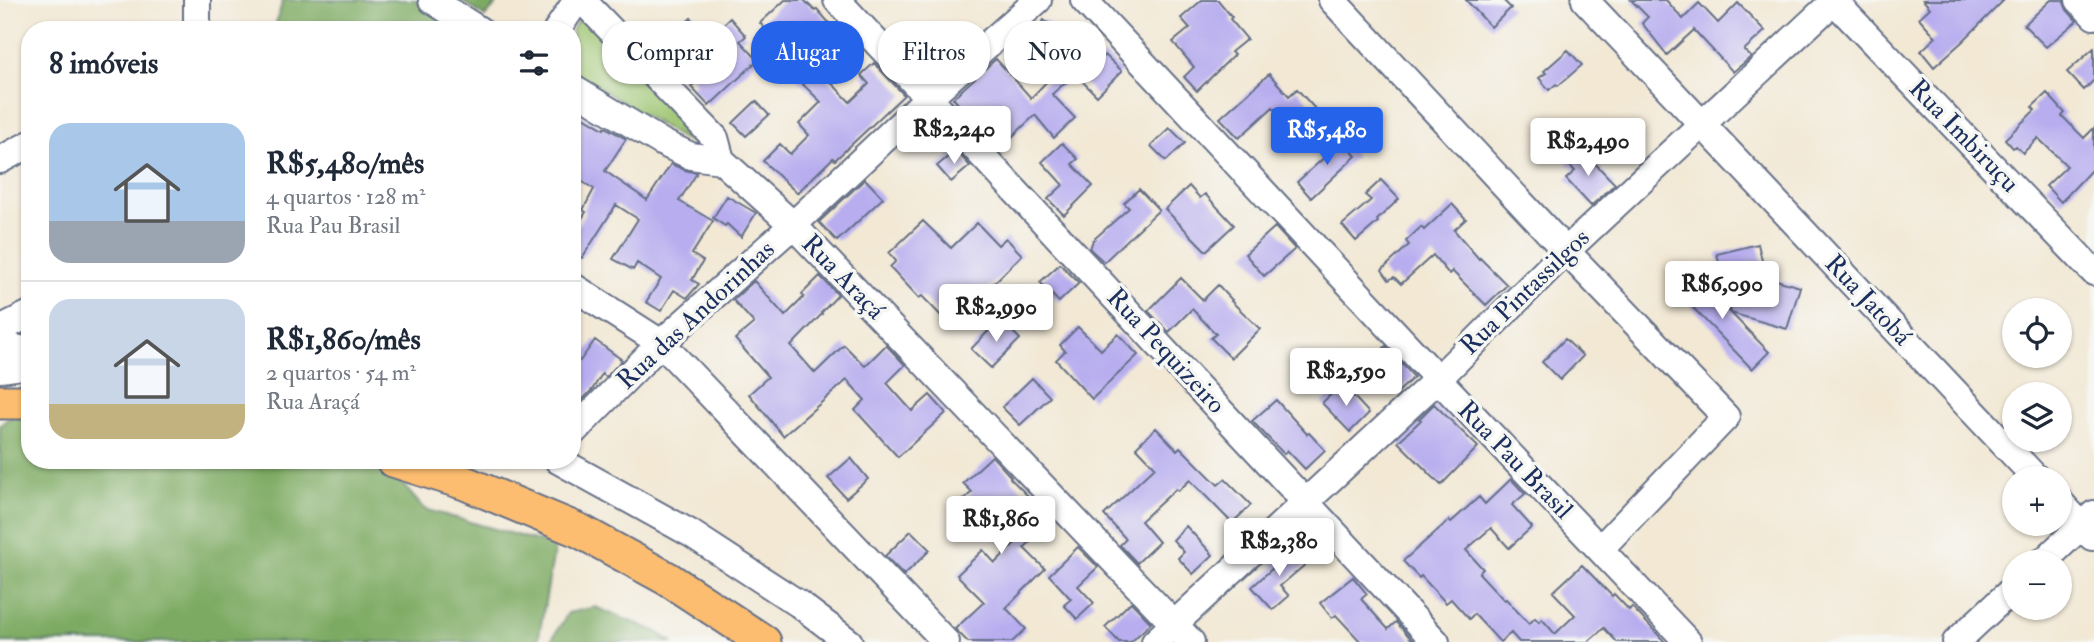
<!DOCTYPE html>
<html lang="pt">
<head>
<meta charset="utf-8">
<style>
  :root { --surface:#fff; --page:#f6f6f7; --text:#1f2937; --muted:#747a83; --line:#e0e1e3; --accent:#2563eb }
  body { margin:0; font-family:"IM FELL Double Pica",serif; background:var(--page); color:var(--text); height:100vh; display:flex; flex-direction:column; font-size:26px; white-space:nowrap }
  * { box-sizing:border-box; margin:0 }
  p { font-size:23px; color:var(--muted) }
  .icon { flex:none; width:38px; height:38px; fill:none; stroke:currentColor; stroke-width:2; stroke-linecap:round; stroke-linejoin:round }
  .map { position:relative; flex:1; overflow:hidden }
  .sheet { position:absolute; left:21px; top:21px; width:560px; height:448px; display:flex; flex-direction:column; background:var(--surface); border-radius:28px; box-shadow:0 2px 5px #0004 }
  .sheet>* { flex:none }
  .banner { position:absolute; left:602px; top:21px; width:665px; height:63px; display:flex; gap:14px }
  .tools { position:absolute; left:2002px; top:298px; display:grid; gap:14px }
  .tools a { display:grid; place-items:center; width:70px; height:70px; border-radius:50%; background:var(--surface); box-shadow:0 2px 5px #0004; font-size:35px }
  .price { position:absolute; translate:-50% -60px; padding:0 16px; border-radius:7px; background:#fff; color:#222; font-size:23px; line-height:46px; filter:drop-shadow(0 2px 4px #0008) }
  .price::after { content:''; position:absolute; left:50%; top:42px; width:21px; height:16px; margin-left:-10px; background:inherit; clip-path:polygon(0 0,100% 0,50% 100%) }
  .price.active { background:var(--accent); color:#fff }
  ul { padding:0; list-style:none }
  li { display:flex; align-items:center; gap:21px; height:175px; padding:0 28px }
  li+li { border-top:2px solid var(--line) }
  li span { display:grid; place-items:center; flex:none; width:196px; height:140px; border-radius:21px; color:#555 }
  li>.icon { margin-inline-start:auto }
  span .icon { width:84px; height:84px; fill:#fffc; stroke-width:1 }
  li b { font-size:30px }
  h2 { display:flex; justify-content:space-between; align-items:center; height:84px; padding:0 28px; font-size:30px }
  .chip { padding:0 24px; border-radius:28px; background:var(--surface); box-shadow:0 2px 5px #0004; font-size:24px; line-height:63px }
  .chip.active { background:var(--accent); color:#fff }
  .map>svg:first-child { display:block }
</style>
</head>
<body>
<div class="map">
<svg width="2094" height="642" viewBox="0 0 2094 642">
  <rect width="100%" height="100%" fill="#f6f6f2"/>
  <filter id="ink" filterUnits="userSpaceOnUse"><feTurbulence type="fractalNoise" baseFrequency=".0143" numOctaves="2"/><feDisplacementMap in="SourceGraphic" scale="14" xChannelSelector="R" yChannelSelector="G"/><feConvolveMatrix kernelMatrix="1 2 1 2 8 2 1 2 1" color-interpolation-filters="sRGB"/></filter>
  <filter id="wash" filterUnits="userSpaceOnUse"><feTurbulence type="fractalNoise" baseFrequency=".00686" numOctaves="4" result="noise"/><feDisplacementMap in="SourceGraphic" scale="28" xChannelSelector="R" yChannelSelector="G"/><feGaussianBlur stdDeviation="1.57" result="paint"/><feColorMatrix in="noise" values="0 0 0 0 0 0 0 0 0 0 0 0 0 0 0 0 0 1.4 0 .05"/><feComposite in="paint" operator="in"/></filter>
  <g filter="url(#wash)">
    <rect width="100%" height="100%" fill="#f2e8d4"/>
    <path fill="#9cc470" stroke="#5c7a67" stroke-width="2" d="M584 11 698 138 691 141 685 140 572 71V30Z"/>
    <path fill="#7daa62" stroke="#4c6c60" stroke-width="2" d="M283 0H416L451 23 444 30H274Z
      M461 0H500L485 17Z
      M18 411 30 412V460H363L387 466 424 509 555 546 538 642H0V425Z
      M595 607 655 631 672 642H550L568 613Z"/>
    <g id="blocks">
      <path fill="#b7adef" d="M785 0H804L815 11 817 9 830 24 813 39 832 57 819 70 850 102 869 84 861 75 874 63 904 95 835 160 833 158 797 193 763 161 780 144 790 154 809 135 799 124 821 102 787 69 806 51 787 31 776 41 760 23Z
        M1202 0H1218L1232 17 1230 19 1247 39 1231 52 1234 55 1197 91 1184 77 1194 67 1173 42 1190 28 1181 18Z
        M1466 0H1503L1511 8 1491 27Z
        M1631 0H1666L1683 19 1699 3 1718 23 1738 3 1765 31 1744 50 1751 57 1733 72 1694 30 1667 55 1642 23 1648 17Z
        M1923 0H2004L1963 41 1934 67 1921 51 1936 37 1919 18 1930 8Z
        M2051 0H2063L2067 10 2077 21 2046 47 2024 25Z
        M691 18 709 38 730 18 746 36 740 41 758 60 709 106 691 87 696 82 678 62 672 68 656 50Z
        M1044 20 1068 39 1093 67 1105 55 1122 71 1097 96 1075 74 1052 94 1075 118 1054 138 1035 115 998 150 953 98 996 59 1031 98 1054 74 1039 58 1046 51 1030 37Z
        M2094 48V80L2084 90 2067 72Z
        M1568 50 1582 65 1558 86 1556 84 1549 90 1539 78 1546 73 1544 71Z
        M1269 74 1289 96 1297 89 1317 111 1294 131 1273 107 1239 138 1220 118Z
        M2047 93 2065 113 2062 116 2084 138 2094 128V167L2061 202 2046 186 2067 166 2038 138 2023 153 2016 146 2013 148 2005 139 2035 110 2032 107Z
        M756 101 769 115 746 136 733 123Z
        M572 110 604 129 605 127 626 139 605 171 647 200 671 164 685 170 697 173 679 201 713 221 692 254 703 261 692 280 699 284 687 298 674 290 661 311 646 302 661 279 637 263 633 270 613 259 638 219 616 205 582 258 572 252V234L586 212 583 210 594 189 572 175Z
        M1170 128 1185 143 1166 161 1151 146Z
        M1338 136 1356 156 1311 198 1297 182 1327 155 1323 151Z
        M1062 143 1078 159 1072 164 1093 186 1064 215 1048 199 1063 185 1042 162Z
        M1580 148 1615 184 1591 206 1566 179 1575 171 1566 162Z
        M956 150 970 166 951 182 937 166Z
        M865 179 883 198 837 241 819 222Z
        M1381 180 1399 199 1377 220 1378 222 1356 241 1342 225 1371 200 1365 195Z
        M1189 186 1200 198 1205 194 1234 225 1206 251 1165 209Z
        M1139 189 1159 210 1104 262 1090 249 1093 240 1129 208 1124 203Z
        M727 196 756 213 741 237 727 224 725 226 713 218Z
        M1452 204 1466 219 1454 230 1479 259 1480 258 1507 285 1486 305 1452 271 1449 274 1433 255 1401 284 1394 277 1389 280 1382 270 1409 245 1406 241 1421 227 1424 230Z
        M923 221 951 248 977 223 998 245 1006 238 1022 255 998 279 976 298 974 296 947 322 922 296 919 298 890 267 896 261 889 253Z
        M1275 227 1295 249 1264 276 1245 254Z
        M1758 244 1766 277 1800 287 1787 329 1731 313 1717 254Z
        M1060 264 1079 283 1059 302 1040 282Z
        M1692 273 1769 352 1752 369 1675 289Z
        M820 276 838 295 821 313 822 314 791 346 815 373 844 345 865 366 886 345 905 365 887 383 912 411 930 395 946 413 898 457 855 410 865 400 847 380 783 436 749 394 768 377 735 339 754 323 733 300 754 281 785 316 804 297 802 294Z
        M1181 278 1203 300 1218 285 1232 300 1231 301 1260 329 1231 358 1211 338 1216 334 1192 309 1169 332 1148 311Z
        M1000 319 1020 339 991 368 971 349Z
        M1078 327 1101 350 1118 334 1138 355 1092 399 1056 360 1065 351 1060 345Z
        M1565 339 1583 356 1560 380 1542 362Z
        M595 340 622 360 606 377 602 374 592 390 572 410V356L580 361Z
        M1386 346 1414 377 1397 393 1368 364Z
        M1032 378 1050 397 1020 425 1002 407Z
        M1342 384 1369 413 1350 432 1322 403Z
        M1276 400 1307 434 1309 433 1325 450 1305 469 1287 450 1284 454 1252 421Z
        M1434 404 1478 447 1441 485 1398 442 1421 420 1419 419Z
        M1156 428 1177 450 1180 447 1218 485 1225 479 1251 505 1232 523 1190 480 1178 491 1176 489 1141 521 1159 542 1137 563 1120 545 1126 539 1104 515 1155 467 1136 447Z
        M992 456 1011 477 1010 478 1052 520 1024 548 1045 569 1006 608 1026 629 1012 642H968L955 629 984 602 957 575 983 550 995 563 1017 541 1004 528 1009 523 986 501 971 515 960 503 972 492 963 483Z
        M851 458 868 479 846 498 828 478Z
        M1511 479 1525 494 1512 505 1532 527 1509 548 1491 528 1466 550 1483 569 1479 573 1504 600 1506 599 1529 624 1535 618 1539 622 1542 619 1555 634 1575 615 1553 592 1582 565 1612 596 1614 594 1629 610 1632 607 1665 642H1617L1604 628 1588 642H1519L1511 633 1500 642 1474 614 1469 619 1451 599 1446 603 1421 576 1419 578 1403 561 1449 520 1451 522 1479 497 1485 504Z
        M1186 526 1213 555 1193 574 1178 558 1184 552 1173 540Z
        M911 531 930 550 904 575 885 556Z
        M1290 546 1306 564 1280 586 1289 596 1273 610 1252 587 1274 567 1270 562Z
        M1078 547 1098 567 1078 586 1094 603 1077 619 1064 605 1071 599 1049 575Z
        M1353 577 1367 594 1361 599 1388 629 1396 622 1414 642H1361L1336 615 1332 618 1320 603Z
        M1131 602 1151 623 1131 642H1119L1105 627Z"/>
    </g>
  </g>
  <g filter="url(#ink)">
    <use href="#blocks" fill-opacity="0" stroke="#667087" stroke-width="2"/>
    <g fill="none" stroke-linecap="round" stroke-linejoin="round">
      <g stroke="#667087" stroke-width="30">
        <path id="minor" d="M432 0 479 30
          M582 0 715 138 721 160
          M837 0 1436 642
          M1084 0 1438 379 1688 642
          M1332 0 1566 251 1726 417 1600 549
          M1585 0 2036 478
          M1833 0 2094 272
          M2079 0 2094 16
          M197 30V0
          M557 30 577 0
          M572 88 663 143 691 156 721 160 793 225 1191 642
          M0 160 30 144
          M572 286 661 343 946 642
          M0 329 30 314
          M0 345 30 351
          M0 369 30 365
          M572 433 661 343 793 225 929 97 1038 0
          M558 460 690 533 799 604 849 642
          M2060 502 2092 537
          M2043 562 2094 514
          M1155 642 1438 379 1566 251 1835 0
          M1956 642 2014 588"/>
      </g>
      <g stroke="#667087" stroke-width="37">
        <path id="major" d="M0 402H30
          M393 460 465 483 580 531 668 579 764 642"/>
      </g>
      <use href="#minor" stroke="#fff" stroke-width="26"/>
      <use href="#major" stroke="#fcbd6f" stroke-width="33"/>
    </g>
  </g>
  <g text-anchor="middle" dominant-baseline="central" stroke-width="7" stroke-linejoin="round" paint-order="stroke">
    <g font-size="26" fill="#1b2f5e" stroke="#f6f6f2">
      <text transform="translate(1964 136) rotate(46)">Rua Imbiruçu</text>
      <text transform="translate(843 277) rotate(46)">Rua Araçá</text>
      <text transform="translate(1525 292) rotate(-44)">Rua Pintassilgos</text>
      <text transform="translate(1868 300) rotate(47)">Rua Jatobá</text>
      <text transform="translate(696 315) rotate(-43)">Rua das Andorinhas</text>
      <text transform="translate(1166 351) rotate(47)">Rua Pequizeiro</text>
      <text transform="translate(1515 460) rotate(46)">Rua Pau Brasil</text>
    </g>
  </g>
</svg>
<div class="tools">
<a><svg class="icon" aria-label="locate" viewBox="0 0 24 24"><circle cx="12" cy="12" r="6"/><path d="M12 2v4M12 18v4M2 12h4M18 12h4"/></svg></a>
<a><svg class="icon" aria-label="layers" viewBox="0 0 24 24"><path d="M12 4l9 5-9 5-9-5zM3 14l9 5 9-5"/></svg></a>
<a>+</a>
<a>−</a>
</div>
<b class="price" style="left:954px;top:166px">R$2,240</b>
<b class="price active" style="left:1327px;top:167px">R$5,480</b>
<b class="price" style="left:1588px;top:178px">R$2,490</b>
<b class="price" style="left:1722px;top:321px">R$6,090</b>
<b class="price" style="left:996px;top:344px">R$2,990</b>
<b class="price" style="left:1346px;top:408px">R$2,590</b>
<b class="price" style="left:1001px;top:556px">R$1,860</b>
<b class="price" style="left:1279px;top:578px">R$2,380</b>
<div class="banner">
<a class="chip">Comprar</a>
<a class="chip active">Alugar</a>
<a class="chip">Filtros</a>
<a class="chip">Novo</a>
</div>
<section class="sheet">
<h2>8 imóveis<svg class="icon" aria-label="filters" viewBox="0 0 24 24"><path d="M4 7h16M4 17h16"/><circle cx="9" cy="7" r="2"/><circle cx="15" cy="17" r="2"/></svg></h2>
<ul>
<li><span style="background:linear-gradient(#a9c7e8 70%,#9aa5b1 0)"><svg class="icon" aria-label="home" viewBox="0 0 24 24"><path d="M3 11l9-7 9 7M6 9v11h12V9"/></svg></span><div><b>R$5,480/mês</b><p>4 quartos · 128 m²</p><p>Rua Pau Brasil</p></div></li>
<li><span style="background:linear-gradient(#c9d6e8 75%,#c2b280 0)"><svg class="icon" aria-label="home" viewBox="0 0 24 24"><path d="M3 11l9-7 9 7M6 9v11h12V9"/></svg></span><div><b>R$1,860/mês</b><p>2 quartos · 54 m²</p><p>Rua Araçá</p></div></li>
</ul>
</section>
</div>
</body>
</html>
